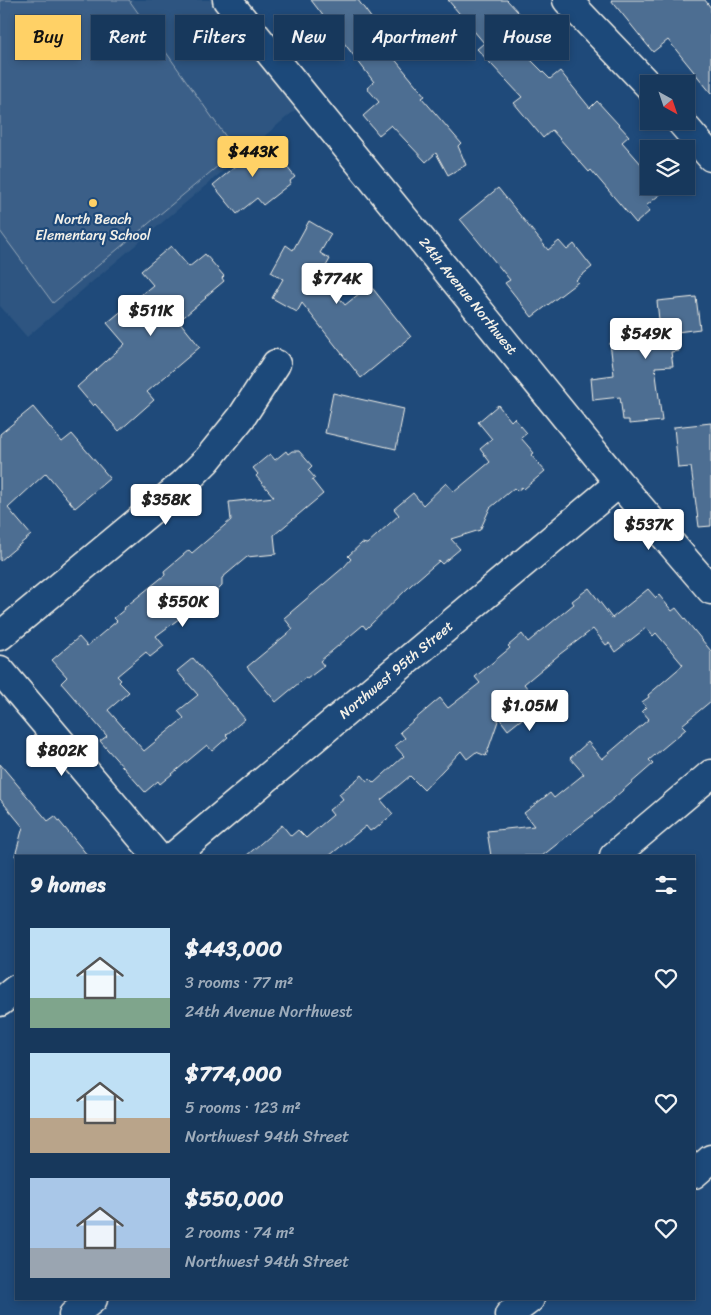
<!DOCTYPE html>
<html lang="en">
<head>
<meta charset="utf-8">
<style>
  :root { --surface:#17385c; --page:#203f62; --text:#f1f3f6; --muted:#9eacbb; --line:#365272; --accent:#ffd166 }
  body { margin:0; font-family:Sriracha,sans-serif; background:var(--page); color:var(--text); height:100vh; display:flex; flex-direction:column; font-size:19px; white-space:nowrap }
  * { box-sizing:border-box; margin:0 }
  p { font-size:16px; color:var(--muted) }
  .icon { flex:none; width:28px; height:28px; fill:none; stroke:currentColor; stroke-width:2; stroke-linecap:round; stroke-linejoin:round }
  .map { position:relative; flex:1; overflow:hidden }
  .details { position:absolute; left:15px; top:855px; width:680px; height:445px; display:flex; flex-direction:column; background:var(--surface); border-radius:0px; box-shadow:0 2px 8px #0003,0 0 0 1px var(--line) }
  .details>* { flex:none }
  .hud { position:absolute; left:15px; top:15px; width:681px; height:45px; display:flex; gap:10px }
  .needle { width:32px; rotate:140deg }
  .tools { position:absolute; left:640px; top:75px; display:grid; gap:10px }
  .tools a { display:grid; place-items:center; width:55px; height:55px; border-radius:0px; background:var(--surface); box-shadow:0 2px 8px #0003,0 0 0 1px var(--line); font-size:25px }
  .price { position:absolute; translate:-50% -42px; padding:0 11px; border-radius:5px; background:#fff; color:#222; font-size:16px; line-height:32px; filter:drop-shadow(0 1px 2px #0008) }
  .price::after { content:''; position:absolute; left:50%; top:30px; width:15px; height:11px; margin-left:-8px; background:inherit; clip-path:polygon(0 0,100% 0,50% 100%) }
  .price.active { background:var(--accent); color:#111 }
  ul { padding:0; list-style:none }
  li { display:flex; align-items:center; gap:15px; height:125px; padding:0 15px }
  li span { display:grid; place-items:center; flex:none; width:140px; height:100px; border-radius:0px; color:#555 }
  li>.icon { margin-inline-start:auto }
  span .icon { width:60px; height:60px; fill:#fffc; stroke-width:1 }
  li b { font-size:21px }
  h2 { display:flex; justify-content:space-between; align-items:center; height:60px; padding:0 15px; font-size:21px }
  .pill { padding:0 18px; border-radius:0px; background:var(--surface); box-shadow:0 2px 8px #0003,0 0 0 1px var(--line); font-size:18px; line-height:45px }
  .pill.active { background:var(--accent); color:#111 }
  .map>svg:first-child { display:block }
</style>
</head>
<body>
<div class="map">
<svg width="711" height="1315" viewBox="0 0 711 1315">
  <rect width="100%" height="100%" fill="#1f4a7a"/>
  <filter id="ink" filterUnits="userSpaceOnUse"><feTurbulence type="fractalNoise" baseFrequency=".02" numOctaves="2"/><feDisplacementMap in="SourceGraphic" scale="10" xChannelSelector="R" yChannelSelector="G"/><feConvolveMatrix kernelMatrix="1 2 1 2 8 2 1 2 1" color-interpolation-filters="sRGB"/></filter>
  <g filter="url(#ink)">
    <path fill="#2d5581" d="M0 0H222L307 100 27 337 0 306Z"/>
    <path fill="#3a5f88" stroke="#97a8b8" d="M0 0H129L236 151 53 303 0 231Z"/>
    <path fill="#4d6e92" stroke="#f4f1e8" d="M311 0H358L372 19 378 20 394 42 393 57 425 96 422 98 461 143 458 146 466 165 448 175 436 153 426 162 391 125 379 135 363 116 379 102 367 88 374 82Z
      M448 0H507L541 37 524 53 550 79 560 71 590 108 597 101 629 136 622 142 649 173V186H670L646 206 650 211 636 223 591 170 589 172 552 130 543 138 514 103 522 97 477 49 484 43Z
      M611 0H705L711 8V93L668 40 653 52Z
      M252 138 276 166 282 161 295 177 290 181 291 183 263 205 257 198 237 214 213 185 242 161 235 152Z
      M498 188 548 250 559 241 567 250 574 244 592 267 576 280 578 282 532 317 505 283 510 280 460 219Z
      M309 221 331 234 320 253 330 259 321 275 345 305 370 285 411 337 361 378 302 303 297 312 272 298 283 279 271 272 286 245 293 250Z
      M171 246 189 267 205 254 224 276 222 278 224 281 205 297 206 298 179 321 200 347 147 392 154 400 119 431 95 404 93 406 77 387 125 344 107 323 153 285 141 271Z
      M696 297 700 329 677 332 679 351 671 352 673 366 655 367 662 421 629 424V420H623L620 397 593 400 591 378 614 375 610 343 631 341 629 323 659 320 657 301Z
      M333 393 404 409 396 449 325 433Z
      M498 405 511 421 514 418 527 433 521 438 534 453 531 455 545 471 524 489 522 487 517 491 514 488 490 508 480 530 451 539 460 549 442 564 439 561 411 585 366 629 363 625 320 661 324 666 307 679 306 677 276 702 247 667 293 629 284 618 344 567 351 559 348 556 362 543 367 544 399 515 394 509 413 493 423 505 446 483 454 492 490 462 480 449 492 439 478 422Z
      M33 407 62 442 72 434 110 478 75 508 46 473 8 508 31 535 0 561V434Z
      M711 423V526L699 527 691 467 678 468 674 427Z
      M286 451 288 454 292 451H299L312 466 308 470 315 478 312 480 323 494 274 535 276 554 247 557 222 578V586L215 593 211 591 186 609 188 612 156 636 164 646 150 657 146 652 117 676 121 680 119 682 129 692 108 710 144 751 184 718 178 711 198 695 177 671 193 658 245 719 226 735 228 737 212 751 207 745 160 784 158 781 145 792 100 741 107 736 61 683 67 677 52 660 79 637 87 646 117 621 114 618 125 609 124 608 165 575 164 571 189 550 192 553 231 520 229 502 274 497 256 476 258 474 253 468 270 454 275 460Z
      M589 588 612 618 648 589 656 598 659 595 672 611 676 608 711 651V701L682 725 686 729 649 760 653 764 599 811 542 856H491L487 831 534 826 524 813 550 793 554 798 584 774 570 758 588 742 602 759 649 719 642 711 646 707 642 702 649 697 648 695 683 665 656 633 653 636 646 628 615 652 609 643 606 645 593 629 560 654 524 684 544 709 527 723 523 718 508 730 499 718 486 756 476 752 467 759 461 751 424 790 410 776 381 800 393 814 374 830 373 829 370 831 366 826 329 856H246L282 825 291 836 298 830 306 838 333 815 329 810 343 799 339 794 362 775 367 781 370 779 374 783 404 756 395 746 405 738 400 732 440 698 448 708 480 683 475 677 510 648 508 646 522 634 528 642 574 604 572 601Z
      M0 764 48 821 55 816 88 856H15L23 827 0 799Z"/>
    <g fill="none" stroke-linecap="round" stroke-linejoin="round">
      <g stroke="#f4f1e8" stroke-width="31">
        <path id="minor" d="M227 0 619 483 711 590
          M567 0 649 86
          M680 121 711 157
          M0 636 183 484 207 460 241 418 276 364
          M0 670 157 856
          M174 856 619 483
          M614 856 711 774
          M0 1002 16 989
          M694 1174 711 1159
          M73 1315 93 1299
          M509 1315 530 1299"/>
      </g>
      <use href="#minor" stroke="#1f4a7a" stroke-width="28"/>
    </g>
  </g>
  <circle fill="#ffd166" stroke="#1f4a7a" stroke-width="2" cx="93" cy="203" r="5"/>
  <g text-anchor="middle" dominant-baseline="central" stroke-width="4.5" stroke-linejoin="round" paint-order="stroke">
    <g font-size="14" fill="#f4f1e8" stroke="#1f4a7a">
      <text x="93" y="219">North Beach<tspan x="93" dy="16">Elementary School</tspan></text>
    </g>
    <g font-size="14" fill="#f4f1e8" stroke="#1f4a7a">
      <text transform="translate(468 296) rotate(51)">24th Avenue Northwest</text>
      <text transform="translate(396 670) rotate(-40)">Northwest 95th Street</text>
    </g>
  </g>
</svg>
<div class="tools">
<a><svg class="needle" viewBox="-14 -14 28 28"><path d="M0-13l5 13h-10z" fill="#e53935"/><path d="M0 13l5-13h-10z" fill="#9eacbb"/></svg></a>
<a><svg class="icon" aria-label="layers" viewBox="0 0 24 24"><path d="M12 4l9 5-9 5-9-5zM3 14l9 5 9-5"/></svg></a>
</div>
<b class="price active" style="left:253px;top:178px">$443K</b>
<b class="price" style="left:337px;top:305px">$774K</b>
<b class="price" style="left:151px;top:337px">$511K</b>
<b class="price" style="left:646px;top:360px">$549K</b>
<b class="price" style="left:166px;top:526px">$358K</b>
<b class="price" style="left:649px;top:551px">$537K</b>
<b class="price" style="left:183px;top:628px">$550K</b>
<b class="price" style="left:530px;top:732px">$1.05M</b>
<b class="price" style="left:62px;top:777px">$802K</b>
<div class="hud">
<a class="pill active">Buy</a>
<a class="pill">Rent</a>
<a class="pill">Filters</a>
<a class="pill">New</a>
<a class="pill">Apartment</a>
<a class="pill">House</a>
</div>
<section class="details">
<h2>9 homes<svg class="icon" aria-label="filters" viewBox="0 0 24 24"><path d="M4 7h16M4 17h16"/><circle cx="9" cy="7" r="2"/><circle cx="15" cy="17" r="2"/></svg></h2>
<ul>
<li><span style="background:linear-gradient(#bfe0f5 70%,#7fa58c 0)"><svg class="icon" aria-label="home" viewBox="0 0 24 24"><path d="M3 11l9-7 9 7M6 9v11h12V9"/></svg></span><div><b>$443,000</b><p>3 rooms · 77 m²</p><p>24th Avenue Northwest</p></div><svg class="icon" aria-label="heart" viewBox="0 0 24 24"><path d="M12 20l-8-8c-3-5 5-10 8-4 3-6 11-1 8 4z"/></svg></li>
<li><span style="background:linear-gradient(#bfe0f5 65%,#b9a48a 0)"><svg class="icon" aria-label="home" viewBox="0 0 24 24"><path d="M3 11l9-7 9 7M6 9v11h12V9"/></svg></span><div><b>$774,000</b><p>5 rooms · 123 m²</p><p>Northwest 94th Street</p></div><svg class="icon" aria-label="heart" viewBox="0 0 24 24"><path d="M12 20l-8-8c-3-5 5-10 8-4 3-6 11-1 8 4z"/></svg></li>
<li><span style="background:linear-gradient(#a9c7e8 70%,#9aa5b1 0)"><svg class="icon" aria-label="home" viewBox="0 0 24 24"><path d="M3 11l9-7 9 7M6 9v11h12V9"/></svg></span><div><b>$550,000</b><p>2 rooms · 74 m²</p><p>Northwest 94th Street</p></div><svg class="icon" aria-label="heart" viewBox="0 0 24 24"><path d="M12 20l-8-8c-3-5 5-10 8-4 3-6 11-1 8 4z"/></svg></li>
</ul>
</section>
</div>
</body>
</html>
